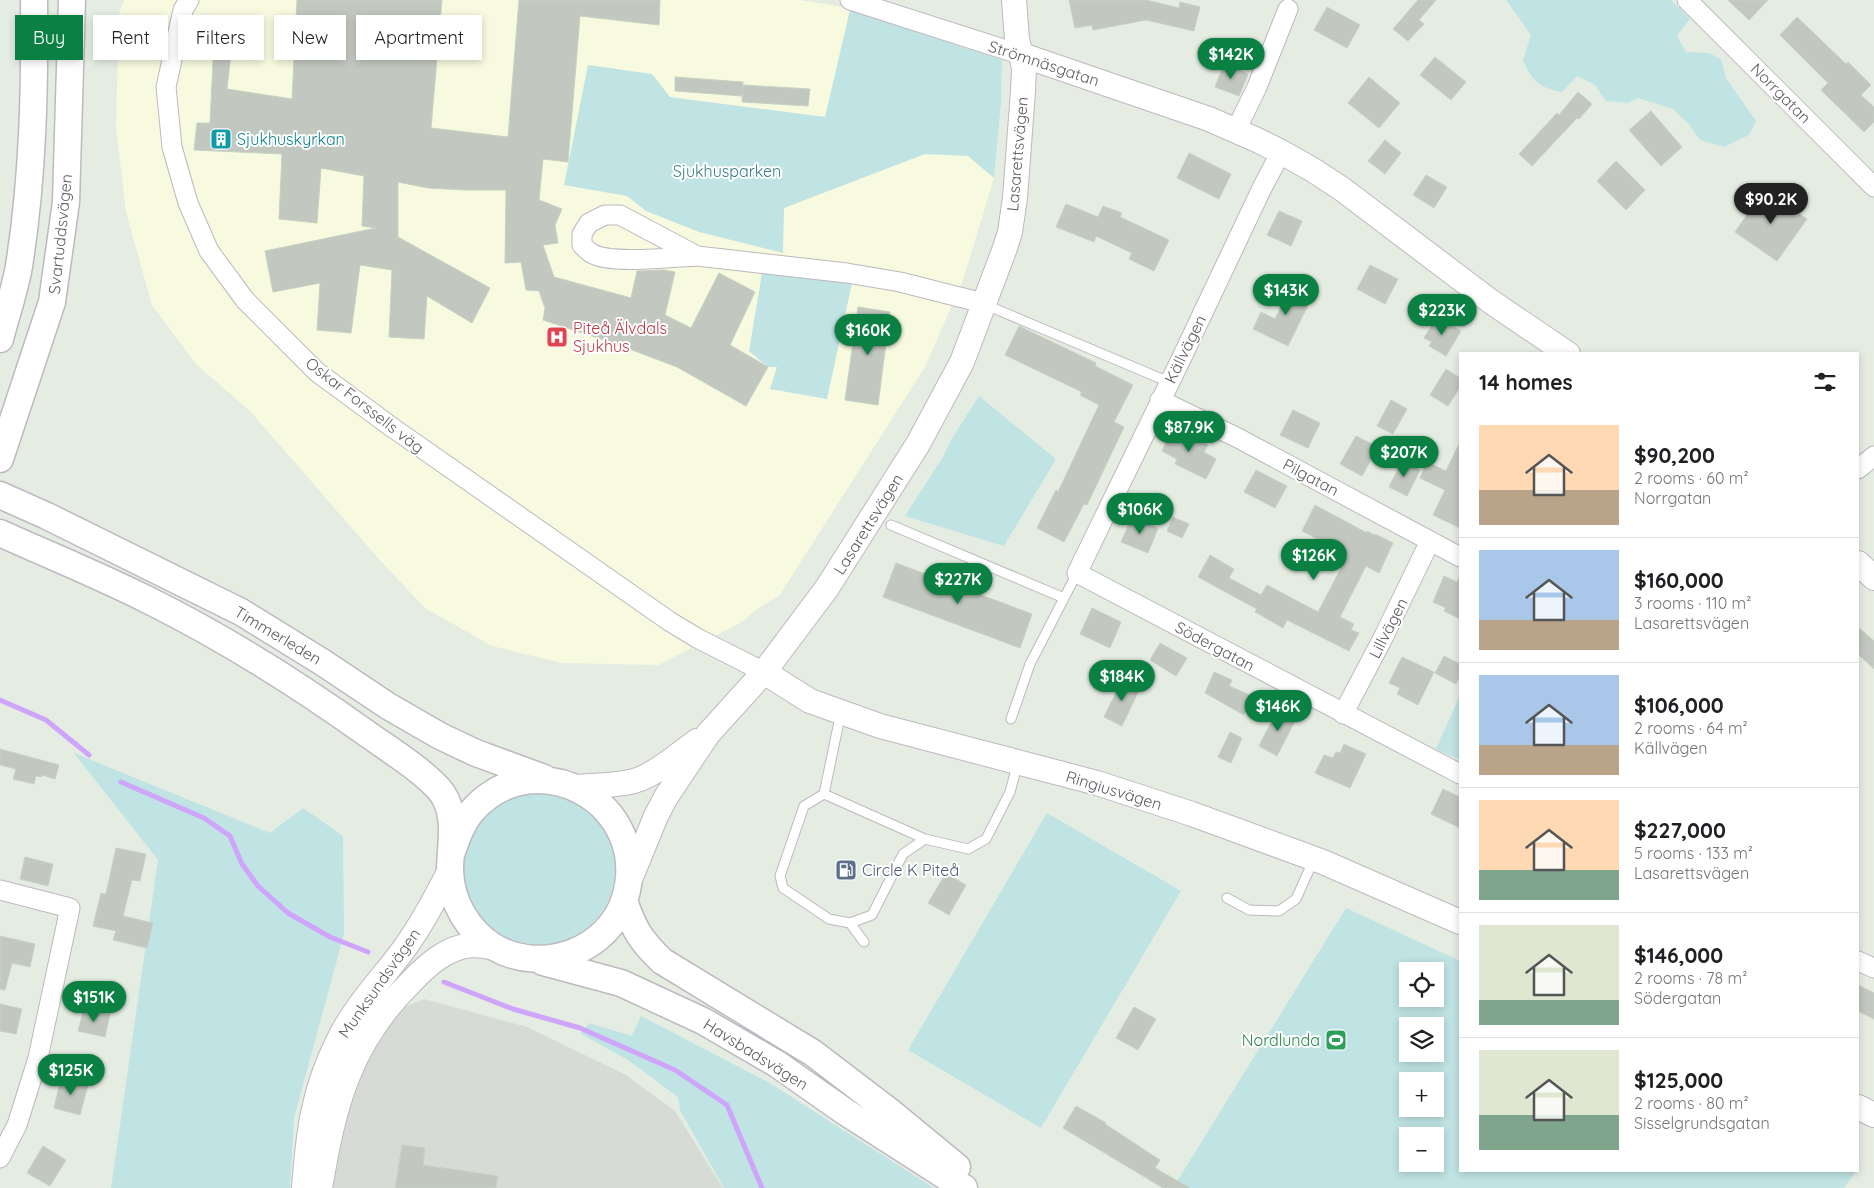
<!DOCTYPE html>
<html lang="en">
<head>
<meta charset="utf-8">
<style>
  :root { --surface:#fff; --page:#f6f6f6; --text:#202124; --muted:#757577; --line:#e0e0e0; --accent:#0b8043 }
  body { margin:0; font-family:Quicksand,sans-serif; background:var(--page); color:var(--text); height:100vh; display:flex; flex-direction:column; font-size:19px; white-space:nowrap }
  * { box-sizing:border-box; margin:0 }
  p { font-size:16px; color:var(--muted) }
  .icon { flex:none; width:28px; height:28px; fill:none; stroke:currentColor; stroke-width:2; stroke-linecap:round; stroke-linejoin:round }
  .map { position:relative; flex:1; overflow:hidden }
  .side { position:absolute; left:1459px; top:352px; width:400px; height:820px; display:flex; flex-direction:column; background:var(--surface); border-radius:0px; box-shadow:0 2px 8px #0003 }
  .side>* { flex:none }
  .top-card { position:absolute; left:15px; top:15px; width:475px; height:45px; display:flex; gap:10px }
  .fabs { position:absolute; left:1399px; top:962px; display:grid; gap:10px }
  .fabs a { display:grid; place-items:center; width:45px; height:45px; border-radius:0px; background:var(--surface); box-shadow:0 2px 8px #0003; font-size:25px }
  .price { position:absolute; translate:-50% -42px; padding:0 11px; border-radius:18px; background:var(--accent); color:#fff; font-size:16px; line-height:32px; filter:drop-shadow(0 1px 2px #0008) }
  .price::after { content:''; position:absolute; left:50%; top:30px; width:15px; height:11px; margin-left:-8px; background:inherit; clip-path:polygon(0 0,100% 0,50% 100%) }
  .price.current { background:#222; color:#fff }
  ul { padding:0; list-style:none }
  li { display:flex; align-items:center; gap:15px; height:125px; padding:0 20px }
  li+li { border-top:1px solid var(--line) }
  li span { display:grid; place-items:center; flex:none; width:140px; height:100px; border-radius:0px; color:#555 }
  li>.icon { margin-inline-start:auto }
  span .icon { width:60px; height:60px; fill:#fffc; stroke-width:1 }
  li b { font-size:21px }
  h2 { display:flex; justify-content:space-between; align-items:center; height:60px; padding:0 20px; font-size:21px }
  .tag { padding:0 18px; border-radius:0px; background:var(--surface); box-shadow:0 2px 8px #0003; font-size:18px; line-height:45px }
  .tag.current { background:var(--accent); color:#fff }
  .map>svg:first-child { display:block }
</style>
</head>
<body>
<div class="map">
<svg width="1874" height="1188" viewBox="0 0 1874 1188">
  <rect width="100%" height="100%" fill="#e5ede3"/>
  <path fill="#d6dcd5" d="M424 999 527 1027 626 1075 675 1111 723 1188H331L341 1110 375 1044 402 1008Z"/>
  <path fill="#f7fadf" d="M124 0H800L850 8 1002 60 1001 104 994 178 963 280 925 367 779 596 757 609 742 622 658 665 562 663 492 646 425 608 378 558 251 412 196 364 152 305 126 212 116 126 119 14Z"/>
  <path fill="#c0e3e4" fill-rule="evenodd" d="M1506 0H1671L1690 19 1677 36 1686 52 1709 53 1721 59 1726 78 1756 121 1749 135 1724 147 1700 140 1688 123 1673 109 1638 98 1628 103 1606 101 1595 85 1577 76 1562 92C1538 87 1533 82 1523 60L1531 35Z
    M850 10 1002 60 1001 104 994 178 968 156 925 154 784 208 783 253 699 232 646 211 627 196 564 185 588 65 652 74 670 97 825 117Z
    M762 273 852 283 827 399 770 389 777 367H768L749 351Z
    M979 396 1056 459 1004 546 905 516 943 457 951 440Z
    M1460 695V760L1436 749Z
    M74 753 270 833 303 808 343 836 344 934 294 1118 290 1188H111L158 860Z
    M463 869a76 76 0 1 1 152 0a76 76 0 1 1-152 0Z
    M1047 813 1181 891 1041 1128 908 1050Z
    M1346 908 1460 961V1171H1856L1844 1188H1173ZM1408 971H1435V999H1408ZM1408 1026H1435V1054H1408ZM1408 1081H1435V1109H1408ZM1408 1136H1435V1164H1408Z
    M641 1016 768 1082 934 1188H724L680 1110 678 1097 628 1060 581 1034 589 1023 632 1036Z"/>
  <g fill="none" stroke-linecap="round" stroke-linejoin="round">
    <path stroke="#cea5fb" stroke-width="5" d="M0 700 46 720 89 755
      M121 782 204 818 230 836 242 864 258 886 288 913 330 937 368 952
      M444 982 513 1009 580 1028 675 1070 727 1105 762 1188"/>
  </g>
  <path fill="#c2c8bf" stroke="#c6d2c2" d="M297 0H442L431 128 508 137 519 0H660L659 25 580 16 568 162 543 159 539 200 562 209 555 225 558 243 543 245 554 277 631 298 637 271 664 270 675 272 665 315 691 328 719 273 755 292 730 345 768 367 746 406 677 367 619 345 543 320 545 308 539 291 526 290 521 262 505 263 506 190H465L428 188 398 182V237L490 288 472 323 427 296 424 339 389 337 392 270 360 265 351 333 317 330 320 283 273 292 265 251 376 228 362 226 364 176 321 168 317 223 279 219 282 154 194 150 197 123H210L214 42 232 44 227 89 292 99Z
    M1069 0H1146L1179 8 1180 2 1200 7 1194 31 1146 20 1093 30 1092 25 1075 28Z
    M1418 0H1436L1419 20 1424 24 1408 41 1393 29Z
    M1728 0H1768L1749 20Z
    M1327 7 1360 25 1347 48 1314 30Z
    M1797 17 1846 64 1848 62 1871 85 1861 95 1874 107V122L1864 132 1821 90 1828 83 1780 35Z
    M1435 57 1466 82 1451 100 1420 75Z
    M1224 64 1248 74 1239 96 1215 87Z
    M675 77 743 82 742 96 675 91Z
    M1369 77 1400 103 1379 128 1348 103Z
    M743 85 810 89 808 106 742 102Z
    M1578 92 1592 104 1579 119 1577 118 1532 166 1519 154 1557 113 1559 115Z
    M1651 111 1682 147 1661 166 1629 130Z
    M1385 140 1401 153 1385 174 1368 161Z
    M1189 153 1231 174 1219 199 1177 178Z
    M1616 161 1645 190 1626 210 1597 181Z
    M1426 175 1447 187 1434 208 1413 195Z
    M1765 189 1807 219 1777 261 1735 232Z
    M1066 204 1098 217 1103 206 1122 213 1120 217 1169 240 1154 271 1129 259 1132 253 1096 236 1094 242 1056 227Z
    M1279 211 1302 221 1291 246 1267 235Z
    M1370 265 1398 279 1385 304 1357 289Z
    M1293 283 1314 293 1288 346 1253 329 1261 312 1275 319Z
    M858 307 890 312 878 405 845 400Z
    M1437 317 1461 331 1446 356 1429 346 1432 342 1424 338Z
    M1019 326 1096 363 1095 366 1133 385 1114 422 1124 427 1087 505 1084 504 1064 542 1037 528 1056 490 1058 492 1099 405 1080 395 1082 392 1005 355Z
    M1446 369 1460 378V387L1448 406 1430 395Z
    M1391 400 1407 409 1393 434 1377 426Z
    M1293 410 1320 423 1308 448 1280 435Z
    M1173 428 1208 445 1204 452 1216 459 1206 479 1175 464 1177 459 1162 451Z
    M1356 436 1378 447 1362 476 1340 464Z
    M1460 442V528L1433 515 1445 490 1420 478 1427 462 1446 471Z
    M1402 461 1420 470 1407 496 1389 487Z
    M1256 470 1287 486 1275 508 1244 492Z
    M1315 505 1367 533V531L1374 535 1375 534 1393 543 1379 573 1366 566 1340 617 1354 624 1351 630 1359 633 1349 651 1287 620 1283 628 1255 612 1257 609 1198 577 1210 555 1234 569 1229 578 1261 595 1267 585 1318 612 1348 555 1302 531Z
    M1132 517 1158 528 1148 553 1121 542Z
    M1173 517 1189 524 1182 538 1167 531Z
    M896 563 1032 614 1020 648 883 597Z
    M1444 576 1457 582 1460 576V619L1444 611 1446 608 1433 602Z
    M1092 608 1121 622 1110 648 1080 634Z
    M1858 627 1874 641V669L1858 654Z
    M1160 643 1187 658 1176 676 1150 660Z
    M1444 656 1460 664V676L1456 684 1435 673Z
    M1402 657 1434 672 1418 705 1397 694 1400 688 1389 683Z
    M1214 672 1232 680 1229 686 1252 696 1244 715 1205 693Z
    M1123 678 1141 686 1122 726 1104 717Z
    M1279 707 1297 717 1277 756 1259 746Z
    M1230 732 1242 738 1231 763 1218 757Z
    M1344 744 1366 754 1350 788 1315 773 1324 755 1333 758 1336 752 1340 753Z
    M0 749 59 765 55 779 42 775 41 777 36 776 34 784 13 779 16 769 0 765Z
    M1443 789 1460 797V828L1431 814Z
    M116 848 146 854 140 881 132 880 123 916 153 923 147 948 113 940 116 931 93 926 101 893 106 894Z
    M25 857 53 864 48 886 20 879Z
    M946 873 966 885 949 915 928 903Z
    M0 936 35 944 30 967 12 963 5 990 0 989Z
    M1858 985 1874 993V1019L1858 1011Z
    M0 1004 22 1009 16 1034 0 1031Z
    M1134 1007 1156 1019 1138 1050 1116 1038Z
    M84 1008 110 1014 105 1037 78 1031Z
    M61 1078 88 1085 80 1115 54 1108Z
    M1076 1106 1106 1123 1105 1124 1160 1160 1155 1168 1190 1188H1163L1063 1128Z
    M402 1145 425 1148 423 1165 498 1176 496 1188H395Z
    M43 1146 66 1160 50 1186 27 1173Z"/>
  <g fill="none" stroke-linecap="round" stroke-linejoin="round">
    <g stroke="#bdb8bf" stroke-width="11">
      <path id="service" d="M986 305 1169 382
        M891 525 1064 598
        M841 712 824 794 804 806 780 876 783 888 829 919 850 923 872 915 903 854 925 839 968 849 986 839 1010 792 1018 762
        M1011 719 1030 664 1077 573
        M824 794 925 839
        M1227 898 1249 910 1279 911 1296 899 1314 859
        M850 923 864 942"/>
    </g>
    <g stroke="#bdb8bf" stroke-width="21">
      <path id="minor" d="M189 0 183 10 166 87 172 147 188 203 209 251 245 300 317 372 393 428 669 621 697 638 764 672
        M850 0 1022 55
        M1687 0 1874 187
        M1236 130 1257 87 1288 9
        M1281 152 1262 188 1183 355 1077 573 1460 774
        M697 256C674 257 610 265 591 253 588 251 585 248 582 245V234L589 223 605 215H620L697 256 847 273 900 282 983 303
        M1160 400 1238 438 1460 557
        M1858 469 1874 456
        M1343 714 1384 636 1430 541
        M0 890 70 908 38 1058 17 1125 0 1158
        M1858 961 1874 968"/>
    </g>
    <g stroke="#bdb8bf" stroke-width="26">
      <path id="tertiary" d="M1022 55 1209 119 1257 140 1281 152 1313 170 1342 189 1490 301 1568 354
        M1858 563 1874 578
        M764 672 810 701 880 726 1097 783 1192 814 1323 862 1460 922
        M576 787C594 785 616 786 634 781 655 775 679 754 697 741
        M629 882 656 816 666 797 708 734 764 672 827 588 918 444 962 362 1005 248 1010 232 1015 198 1023 91 1024 68 1017 39 1014 0
        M1858 1107 1874 1115
        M304 1188C308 1133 313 1091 338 1041 355 1006 382 979 404 949 422 924 436 897 450 870
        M320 1188C334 1105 349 1043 411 982 427 965 447 947 472 945 479 945 488 947 495 947"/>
    </g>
    <g stroke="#beb9c1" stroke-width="29">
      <path id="secondary" d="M0 339C6 315 15 290 19 266 33 178 35 88 34 0
        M0 459 52 302 66 202 72 0
        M0 495 47 516 241 612 322 662 388 706 440 736 476 753 544 778
        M0 533C49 555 98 575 146 599 223 637 296 683 366 733 387 748 427 773 442 793 458 816 450 846 450 871 451 902 468 931 494 947 542 975 609 951 625 898 653 805 537 738 472 811 462 823 457 837 452 852
        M624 901C634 929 640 940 662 961L813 1053 889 1111 957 1167
        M543 962 621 983 703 1021 777 1064 844 1111 964 1188"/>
    </g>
    <use href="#service" stroke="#fff" stroke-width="9"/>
    <use href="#minor" stroke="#fff" stroke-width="19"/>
    <use href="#tertiary" stroke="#fff" stroke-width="24"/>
    <use href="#secondary" stroke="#fff" stroke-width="26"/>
  </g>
  <defs>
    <g id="building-square" transform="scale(1.125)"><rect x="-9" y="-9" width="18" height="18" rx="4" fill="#0f9aa8" stroke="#fff"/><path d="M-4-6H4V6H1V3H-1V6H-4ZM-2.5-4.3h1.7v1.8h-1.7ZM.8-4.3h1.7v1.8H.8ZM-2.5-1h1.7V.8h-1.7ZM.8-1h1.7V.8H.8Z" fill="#fff"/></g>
    <g id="hospital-square" transform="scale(1.125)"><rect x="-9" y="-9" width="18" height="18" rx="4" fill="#e0444e" stroke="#fff"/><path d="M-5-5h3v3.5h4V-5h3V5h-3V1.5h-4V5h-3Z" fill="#fff"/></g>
    <g id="fuel-square" transform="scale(1.125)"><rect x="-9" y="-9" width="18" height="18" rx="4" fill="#5c6f8a" stroke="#fff"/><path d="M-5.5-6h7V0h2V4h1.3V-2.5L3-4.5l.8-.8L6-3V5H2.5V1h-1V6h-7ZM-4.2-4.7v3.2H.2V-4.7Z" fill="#fff"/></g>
    <g id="stadium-square" transform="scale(1.125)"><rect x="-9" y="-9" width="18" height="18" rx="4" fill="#2e9e5b" stroke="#fff"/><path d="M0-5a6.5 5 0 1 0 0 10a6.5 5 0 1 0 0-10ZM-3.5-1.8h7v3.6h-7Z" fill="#fff"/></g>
  </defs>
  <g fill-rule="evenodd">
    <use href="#building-square" x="221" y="139"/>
    <use href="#hospital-square" x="557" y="337"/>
    <use href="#fuel-square" x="846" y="870"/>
    <use href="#stadium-square" x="1336" y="1040"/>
  </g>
  <g text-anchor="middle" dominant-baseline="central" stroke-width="4" stroke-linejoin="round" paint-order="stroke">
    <g font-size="16" fill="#605b63" stroke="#fff">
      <text transform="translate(1044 63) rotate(18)">Strömnäsgatan</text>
      <text transform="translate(1781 93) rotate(45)">Norrgatan</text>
      <text transform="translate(1017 154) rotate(-85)">Lasarettsvägen</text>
      <text transform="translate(60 234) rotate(-84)">Svartuddsvägen</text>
      <text transform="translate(1185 349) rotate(-64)">Källvägen</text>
      <text transform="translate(365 405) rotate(38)">Oskar Forssells väg</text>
      <text transform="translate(1311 477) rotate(28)">Pilgatan</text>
      <text transform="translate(868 524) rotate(-58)">Lasarettsvägen</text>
      <text transform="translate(1388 628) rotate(-63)">Lillvägen</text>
      <text transform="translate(278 635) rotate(31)">Timmerleden</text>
      <text transform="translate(1215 646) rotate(28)">Södergatan</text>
      <text transform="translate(1114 790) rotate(17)">Ringiusvägen</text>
      <text transform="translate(379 983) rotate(-55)">Munksundsvägen</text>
      <text transform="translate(756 1054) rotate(32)">Havsbadsvägen</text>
    </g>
    <g font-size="16" fill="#0d838f" stroke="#fff" text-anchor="start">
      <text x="237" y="139">Sjukhuskyrkan</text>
    </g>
    <g font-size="16" fill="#397e85" stroke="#fff">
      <text x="727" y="171">Sjukhusparken</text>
    </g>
    <g font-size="16" fill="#be3a42" stroke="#fff" text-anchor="start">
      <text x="573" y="328">Piteå Älvdals<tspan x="573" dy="18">Sjukhus</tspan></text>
    </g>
    <g font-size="16" fill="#4e5e75" stroke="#fff" text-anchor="start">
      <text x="862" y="870">Circle K Piteå</text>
    </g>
    <g font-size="16" fill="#27864d" stroke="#fff" text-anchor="end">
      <text x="1320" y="1040">Nordlunda</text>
    </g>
  </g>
</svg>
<div class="fabs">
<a><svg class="icon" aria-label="locate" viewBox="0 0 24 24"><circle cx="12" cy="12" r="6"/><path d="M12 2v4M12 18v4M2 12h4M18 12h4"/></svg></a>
<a><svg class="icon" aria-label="layers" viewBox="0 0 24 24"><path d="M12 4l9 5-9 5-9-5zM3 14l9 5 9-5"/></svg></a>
<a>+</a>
<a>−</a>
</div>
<b class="price" style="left:1231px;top:80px">$142K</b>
<b class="price current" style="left:1771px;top:225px">$90.2K</b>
<b class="price" style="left:1286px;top:316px">$143K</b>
<b class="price" style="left:1442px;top:336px">$223K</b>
<b class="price" style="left:868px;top:356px">$160K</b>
<b class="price" style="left:1189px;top:453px">$87.9K</b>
<b class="price" style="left:1404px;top:478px">$207K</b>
<b class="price" style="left:1140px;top:535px">$106K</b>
<b class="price" style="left:1314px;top:581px">$126K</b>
<b class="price" style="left:958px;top:605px">$227K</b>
<b class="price" style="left:1122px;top:702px">$184K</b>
<b class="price" style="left:1278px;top:732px">$146K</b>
<b class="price" style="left:94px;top:1023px">$151K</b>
<b class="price" style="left:71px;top:1096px">$125K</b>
<div class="top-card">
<a class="tag current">Buy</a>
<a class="tag">Rent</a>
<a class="tag">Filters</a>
<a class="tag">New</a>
<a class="tag">Apartment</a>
</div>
<section class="side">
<h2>14 homes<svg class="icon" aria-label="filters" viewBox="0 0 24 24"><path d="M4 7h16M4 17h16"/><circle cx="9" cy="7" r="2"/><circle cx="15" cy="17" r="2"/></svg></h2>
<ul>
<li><span style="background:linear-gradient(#ffd9b3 65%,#b9a48a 0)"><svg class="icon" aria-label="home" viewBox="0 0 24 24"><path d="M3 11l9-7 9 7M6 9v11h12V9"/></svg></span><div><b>$90,200</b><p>2 rooms · 60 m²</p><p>Norrgatan</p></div></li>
<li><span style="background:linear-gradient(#a9c7e8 70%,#b9a48a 0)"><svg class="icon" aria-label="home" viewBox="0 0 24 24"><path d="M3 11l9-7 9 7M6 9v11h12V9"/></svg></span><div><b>$160,000</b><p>3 rooms · 110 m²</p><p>Lasarettsvägen</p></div></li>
<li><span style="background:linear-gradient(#a9c7e8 70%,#b9a48a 0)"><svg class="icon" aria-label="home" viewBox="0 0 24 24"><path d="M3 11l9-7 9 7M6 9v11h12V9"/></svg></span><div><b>$106,000</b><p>2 rooms · 64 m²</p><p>Källvägen</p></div></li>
<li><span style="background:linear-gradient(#ffd9b3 70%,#7fa58c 0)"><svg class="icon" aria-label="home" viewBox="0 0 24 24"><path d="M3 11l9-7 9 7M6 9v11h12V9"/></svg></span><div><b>$227,000</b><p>5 rooms · 133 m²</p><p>Lasarettsvägen</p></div></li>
<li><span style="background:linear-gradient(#dfe7d0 75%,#7fa58c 0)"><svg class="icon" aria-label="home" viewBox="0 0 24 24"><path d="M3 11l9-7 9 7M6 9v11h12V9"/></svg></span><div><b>$146,000</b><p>2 rooms · 78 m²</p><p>Södergatan</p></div></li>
<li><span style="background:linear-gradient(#dfe7d0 65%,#7fa58c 0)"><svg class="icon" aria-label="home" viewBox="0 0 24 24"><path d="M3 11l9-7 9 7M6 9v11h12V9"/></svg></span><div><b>$125,000</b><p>2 rooms · 80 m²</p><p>Sisselgrundsgatan</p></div></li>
</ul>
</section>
</div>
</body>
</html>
